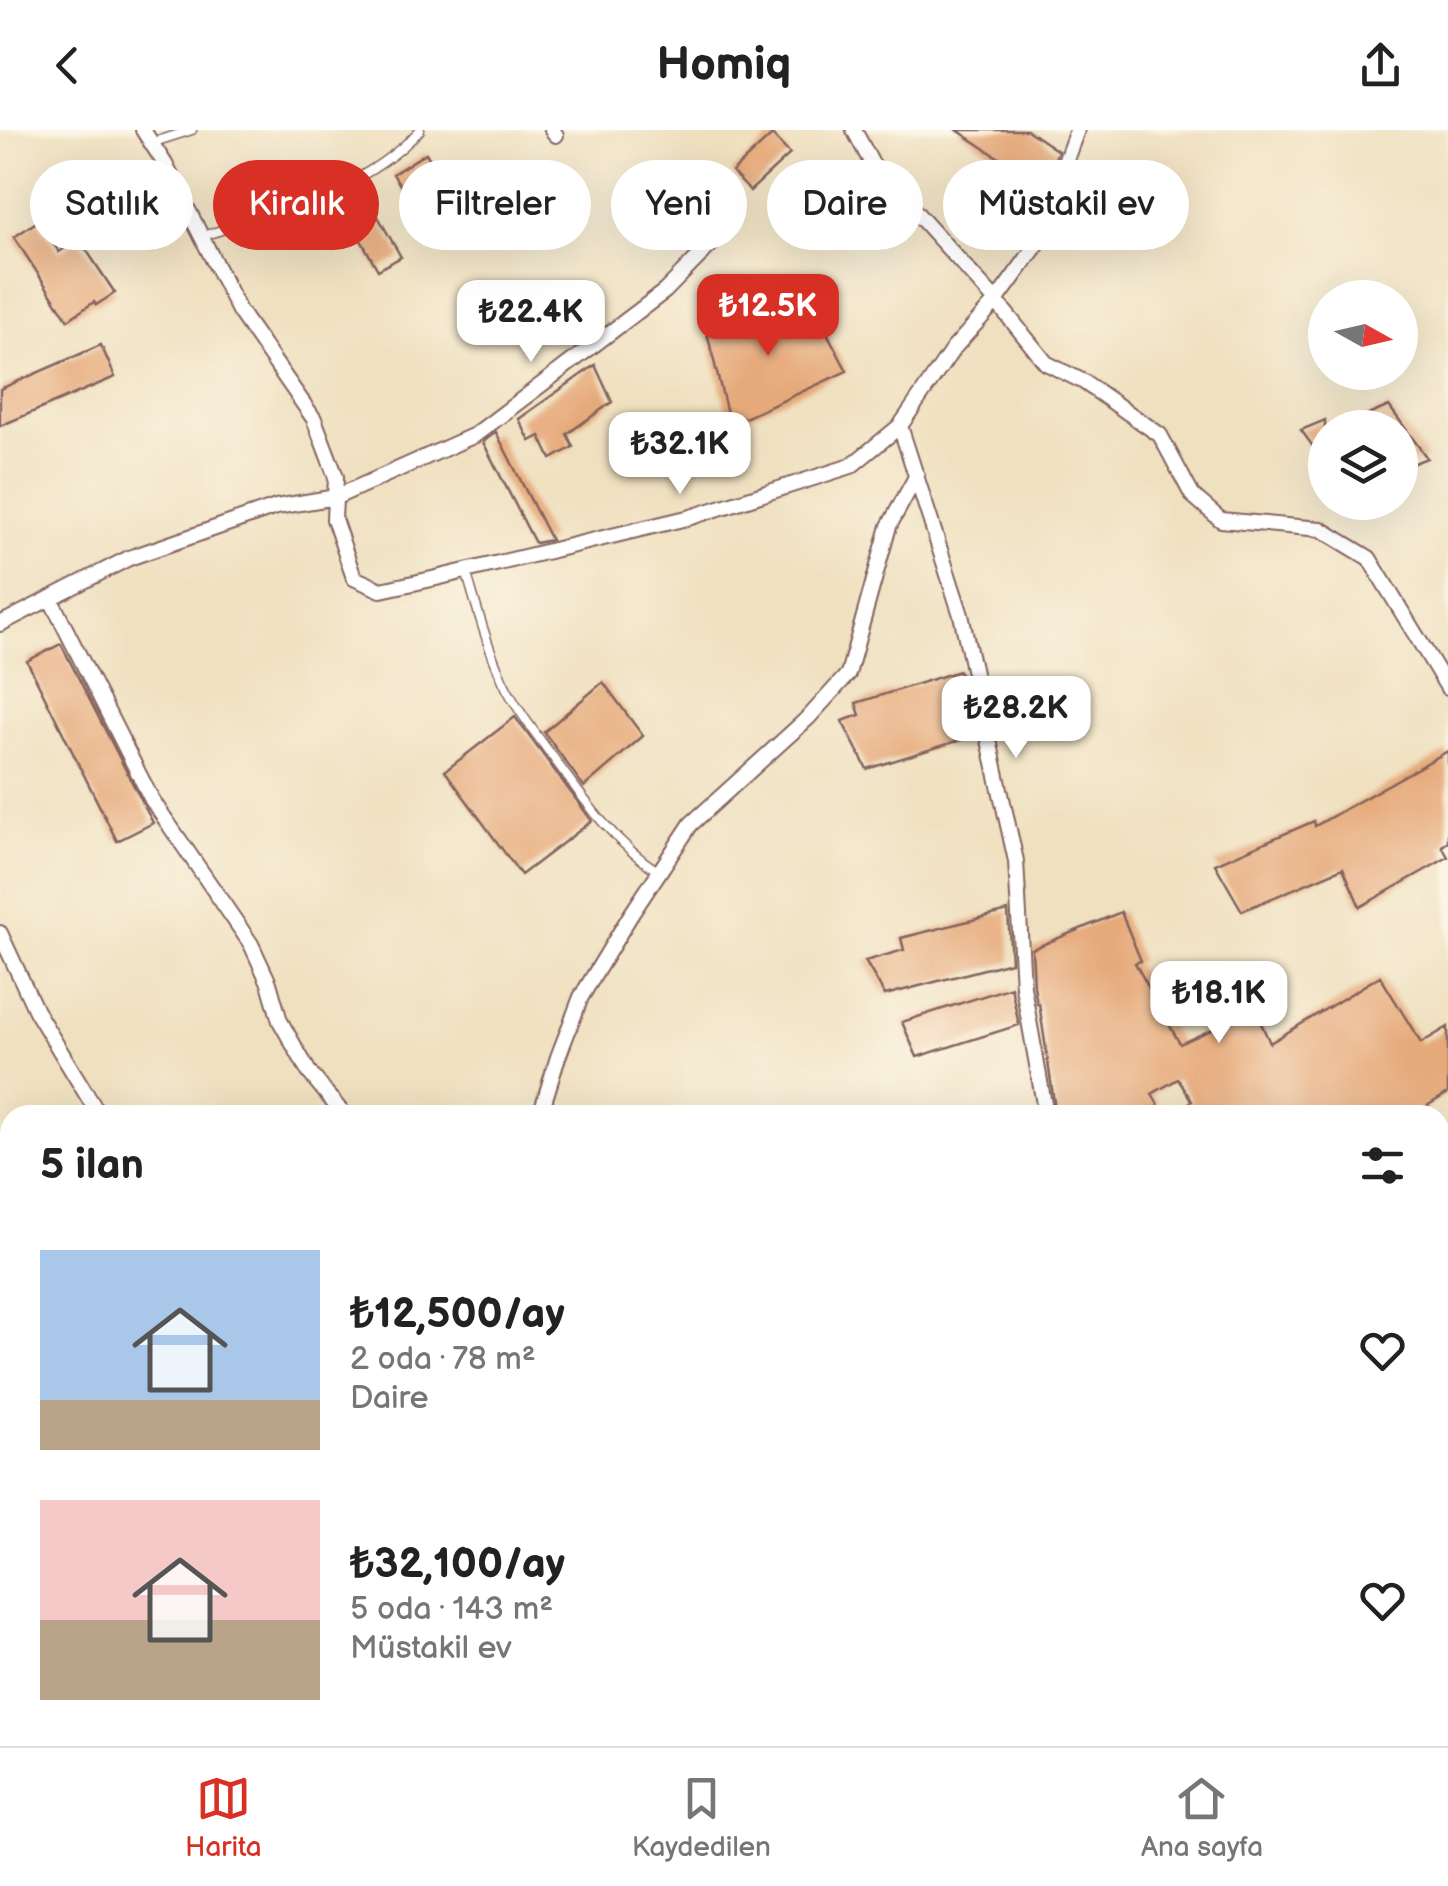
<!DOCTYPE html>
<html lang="tr">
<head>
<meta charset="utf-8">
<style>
  :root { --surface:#fff; --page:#f6f6f6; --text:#222; --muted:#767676; --line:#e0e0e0; --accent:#d93025 }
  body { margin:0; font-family:"Balsamiq Sans",sans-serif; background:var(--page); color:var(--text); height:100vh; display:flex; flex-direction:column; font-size:38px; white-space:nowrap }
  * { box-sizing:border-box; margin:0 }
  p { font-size:32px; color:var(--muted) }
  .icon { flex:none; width:55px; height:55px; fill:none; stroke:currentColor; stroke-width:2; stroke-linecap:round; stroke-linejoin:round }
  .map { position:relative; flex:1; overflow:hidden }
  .details { position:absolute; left:0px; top:975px; width:1450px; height:642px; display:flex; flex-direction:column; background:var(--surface); border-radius:30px 30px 0 0; box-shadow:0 10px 40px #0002 }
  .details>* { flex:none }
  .banner { position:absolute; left:30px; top:30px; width:1390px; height:90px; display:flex; gap:20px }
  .needle { width:65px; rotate:98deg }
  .fabs { position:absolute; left:1308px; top:150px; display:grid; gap:20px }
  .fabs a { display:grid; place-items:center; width:110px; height:110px; border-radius:50%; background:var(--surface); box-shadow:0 10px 40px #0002; font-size:50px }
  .price { position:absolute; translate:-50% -85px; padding:0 22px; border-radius:20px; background:#fff; color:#222; font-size:32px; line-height:65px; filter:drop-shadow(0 2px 5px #0008) }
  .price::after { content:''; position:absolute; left:50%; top:60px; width:30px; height:22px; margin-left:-15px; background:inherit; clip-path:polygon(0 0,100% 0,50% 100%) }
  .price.active { background:var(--accent); color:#fff }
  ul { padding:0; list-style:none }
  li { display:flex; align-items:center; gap:30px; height:250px; padding:0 40px }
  li span { display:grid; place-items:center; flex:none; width:280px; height:200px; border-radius:0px; color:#555 }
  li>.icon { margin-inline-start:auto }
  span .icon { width:120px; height:120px; fill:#fffc; stroke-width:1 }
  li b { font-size:42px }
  h2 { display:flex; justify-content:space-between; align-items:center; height:120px; padding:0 40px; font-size:42px }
  .pill { padding:0 35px; border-radius:45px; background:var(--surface); box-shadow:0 10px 40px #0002; font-size:35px; line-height:90px }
  .pill.active { background:var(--accent); color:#fff }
  header { display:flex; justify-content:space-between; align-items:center; height:130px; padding:0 40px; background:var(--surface); font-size:45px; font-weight:700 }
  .menu { display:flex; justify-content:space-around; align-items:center; height:140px; border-top:2px solid var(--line); background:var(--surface); font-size:28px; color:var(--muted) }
  .menu a { display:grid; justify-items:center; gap:5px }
  .menu .active { color:var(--accent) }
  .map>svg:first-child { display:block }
</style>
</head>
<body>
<header><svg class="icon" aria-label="back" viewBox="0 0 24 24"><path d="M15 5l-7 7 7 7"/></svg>Homiq<svg class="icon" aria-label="share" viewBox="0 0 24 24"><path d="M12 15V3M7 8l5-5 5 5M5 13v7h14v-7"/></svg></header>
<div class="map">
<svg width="1448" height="1616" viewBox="0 0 1448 1616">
  <rect width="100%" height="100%" fill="#fcf5e5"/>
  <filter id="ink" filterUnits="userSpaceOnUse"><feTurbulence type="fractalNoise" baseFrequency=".01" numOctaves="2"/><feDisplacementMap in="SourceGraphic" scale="20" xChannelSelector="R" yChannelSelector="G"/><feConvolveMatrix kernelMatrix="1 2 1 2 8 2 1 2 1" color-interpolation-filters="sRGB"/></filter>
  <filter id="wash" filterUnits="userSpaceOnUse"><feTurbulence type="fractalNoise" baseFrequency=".0048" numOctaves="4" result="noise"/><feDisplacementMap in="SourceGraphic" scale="40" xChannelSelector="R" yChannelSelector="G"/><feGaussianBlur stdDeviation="2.25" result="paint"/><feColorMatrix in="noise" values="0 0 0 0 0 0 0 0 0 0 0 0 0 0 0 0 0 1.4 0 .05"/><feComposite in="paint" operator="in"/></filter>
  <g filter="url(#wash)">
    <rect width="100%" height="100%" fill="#efe0bf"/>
    <path fill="#98c979" stroke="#717452" stroke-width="2.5" d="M10 1427V1608H278L286 1616H0V1436Z"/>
    <g id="blocks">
      <path fill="#e6a979" d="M957 0H1027L1058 21 1044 58Z
        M772 5 790 24 750 61 732 42Z
        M426 23 440 46 407 66 393 44Z
        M364 62 401 127 378 140 341 75Z
        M38 91 59 122 79 109 115 163 96 175 94 172 68 190 14 107Z
        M757 167 776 201 816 182 847 241 730 295 705 195Z
        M101 215 115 247 0 296V259Z
        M595 235 612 272 567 304 573 317 551 329 540 306 530 311 519 289Z
        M1389 276 1400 291 1427 328 1400 339V298H1338Z
        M1325 290V333L1301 300Z
        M496 302 551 410 535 413 483 312Z
        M61 514 153 693 117 711 27 531Z
        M959 541 966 564 968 563 977 605 867 639 842 591 860 585 856 573Z
        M603 552 643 606 584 657 544 602Z
        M515 587 592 691 521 745 445 641Z
        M1448 621V712L1442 716 1448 727 1360 777 1343 738 1242 781 1215 734 1314 691 1315 696Z
        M1008 781 1011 832 885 865 865 831 904 820 901 808Z
        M1121 782 1141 831 1135 833 1180 914 1255 880 1270 913 1380 846 1421 913 1448 897V963L1412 985H1170L1192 971 1178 949 1152 964 1164 985H1056L1039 873 1037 874 1034 856 1032 819Z
        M1011 857 1019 895 917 927 902 892Z"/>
    </g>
  </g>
  <g filter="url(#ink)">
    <use href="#blocks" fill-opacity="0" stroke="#84635f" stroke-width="2.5"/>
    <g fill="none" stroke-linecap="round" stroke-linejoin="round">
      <g stroke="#84635f" stroke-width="11">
        <path id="service" d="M151 13 192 0
          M203 106C280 80 363 62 420 0
          M466 441C477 478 487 516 503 551 515 577 533 600 550 623 582 667 612 712 659 742"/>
      </g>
      <g stroke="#84635f" stroke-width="18">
        <path id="minor" d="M143 0 165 34 239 181 314 289 336 347 334 389 354 448 381 460 432 449 691 387 851 336 900 296 953 219 996 171 1044 105 1052 68 1077 0
          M552 0 556 5
          M854 0 872 34 996 171 1046 233 1084 252 1160 305 1192 365 1221 390 1321 399 1369 428 1448 558
          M900 296 961 485 1016 731 1023 857 1046 985
          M50 468 152 670 251 814 269 853 280 891 309 942 344 985
          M0 494 129 428 276 377 336 367 475 305 665 161 725 100
          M0 803 36 881 99 985
          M540 985 558 927 581 867 630 786 691 694 809 587 848 544 889 396 917 345
          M0 1140 10 1141
          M0 1274 10 1282
          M0 1403 10 1395
          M301 1608 309 1616
          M396 1608 400 1616
          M1322 1608 1328 1616
          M347 1616 351 1608"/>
      </g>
      <use href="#service" stroke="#fff" stroke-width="8"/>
      <use href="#minor" stroke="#fff" stroke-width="14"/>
    </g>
  </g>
</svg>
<div class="fabs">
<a><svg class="needle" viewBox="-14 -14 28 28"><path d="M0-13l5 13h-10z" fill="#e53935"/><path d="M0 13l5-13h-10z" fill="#767676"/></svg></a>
<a><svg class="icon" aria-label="layers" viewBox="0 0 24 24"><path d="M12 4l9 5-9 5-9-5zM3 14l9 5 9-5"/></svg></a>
</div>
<b class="price active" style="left:768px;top:229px">₺12.5K</b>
<b class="price" style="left:531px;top:235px">₺22.4K</b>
<b class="price" style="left:680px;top:367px">₺32.1K</b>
<b class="price" style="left:1016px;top:631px">₺28.2K</b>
<b class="price" style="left:1219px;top:916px">₺18.1K</b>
<div class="banner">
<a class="pill">Satılık</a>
<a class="pill active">Kiralık</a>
<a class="pill">Filtreler</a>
<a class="pill">Yeni</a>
<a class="pill">Daire</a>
<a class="pill">Müstakil ev</a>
</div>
<section class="details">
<h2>5 ilan<svg class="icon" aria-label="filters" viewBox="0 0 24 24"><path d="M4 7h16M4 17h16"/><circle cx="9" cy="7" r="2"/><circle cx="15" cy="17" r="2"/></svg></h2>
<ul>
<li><span style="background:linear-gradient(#a9c7e8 75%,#b9a48a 0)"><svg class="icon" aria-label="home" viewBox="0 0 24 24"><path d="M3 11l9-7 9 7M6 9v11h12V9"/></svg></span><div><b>₺12,500/ay</b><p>2 oda · 78 m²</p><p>Daire</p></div><svg class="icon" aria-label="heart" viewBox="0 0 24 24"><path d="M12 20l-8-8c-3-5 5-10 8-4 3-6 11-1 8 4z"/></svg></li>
<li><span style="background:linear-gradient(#f6c9c9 60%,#b9a48a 0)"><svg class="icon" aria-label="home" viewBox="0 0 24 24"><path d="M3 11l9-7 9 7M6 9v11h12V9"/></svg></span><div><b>₺32,100/ay</b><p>5 oda · 143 m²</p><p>Müstakil ev</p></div><svg class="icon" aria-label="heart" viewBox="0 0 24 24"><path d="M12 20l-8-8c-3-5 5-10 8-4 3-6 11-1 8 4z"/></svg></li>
</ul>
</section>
</div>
<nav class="menu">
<a class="active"><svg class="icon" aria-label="map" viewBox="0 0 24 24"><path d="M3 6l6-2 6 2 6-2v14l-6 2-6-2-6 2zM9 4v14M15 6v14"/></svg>Harita</a>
<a><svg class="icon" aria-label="saved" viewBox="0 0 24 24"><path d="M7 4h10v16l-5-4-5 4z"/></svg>Kaydedilen</a>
<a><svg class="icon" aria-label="home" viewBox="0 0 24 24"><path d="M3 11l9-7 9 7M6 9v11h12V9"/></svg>Ana sayfa</a>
</nav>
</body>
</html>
